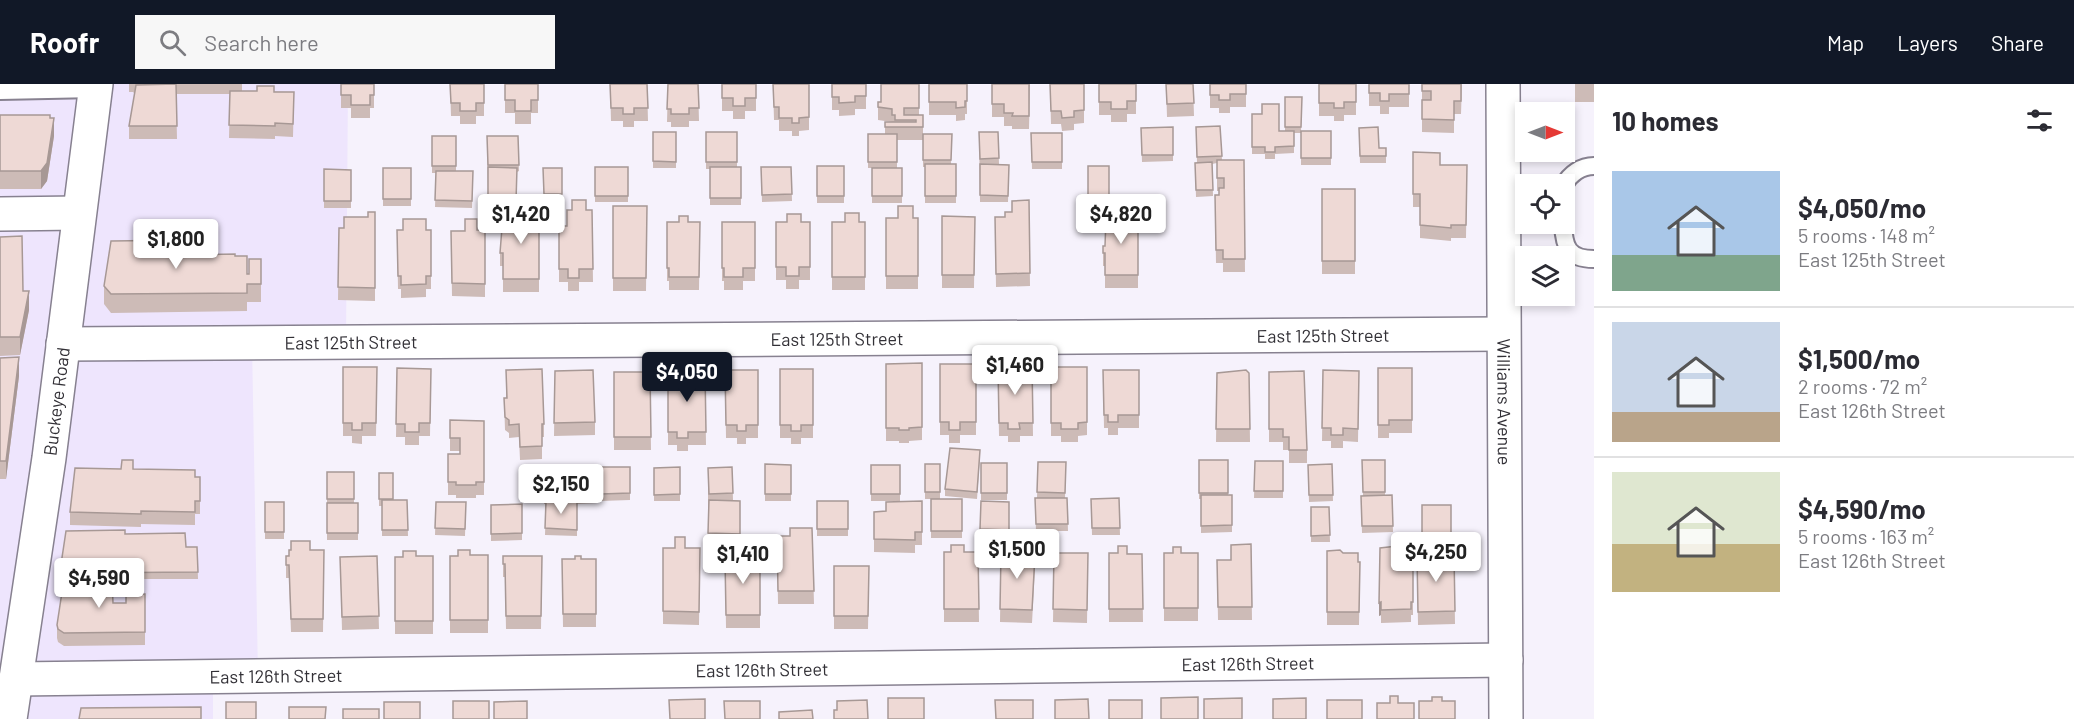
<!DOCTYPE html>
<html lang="en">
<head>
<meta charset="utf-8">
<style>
  :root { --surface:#fff; --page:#f7f7f7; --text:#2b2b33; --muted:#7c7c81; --line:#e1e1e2; --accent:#111827 }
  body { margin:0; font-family:Barlow,sans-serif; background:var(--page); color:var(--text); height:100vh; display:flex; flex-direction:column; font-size:22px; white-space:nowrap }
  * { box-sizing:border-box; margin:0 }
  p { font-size:20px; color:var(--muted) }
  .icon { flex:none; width:33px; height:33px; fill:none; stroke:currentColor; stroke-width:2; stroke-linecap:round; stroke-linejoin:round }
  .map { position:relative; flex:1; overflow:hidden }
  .details { display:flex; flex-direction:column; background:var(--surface); width:480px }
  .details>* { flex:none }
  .needle { width:39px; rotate:90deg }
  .tools { position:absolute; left:1515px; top:18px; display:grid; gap:12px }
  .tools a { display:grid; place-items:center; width:60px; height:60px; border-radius:0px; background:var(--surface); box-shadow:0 3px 9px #0003; font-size:30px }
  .price { position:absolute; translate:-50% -51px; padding:0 14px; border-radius:6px; background:#fff; color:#222; font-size:20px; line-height:39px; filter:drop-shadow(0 2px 3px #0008) }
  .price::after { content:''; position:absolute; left:50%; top:36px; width:18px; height:14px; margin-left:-9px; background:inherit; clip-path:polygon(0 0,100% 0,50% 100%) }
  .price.on { background:var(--accent); color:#fff }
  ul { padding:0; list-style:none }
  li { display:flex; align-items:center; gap:18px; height:150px; padding:0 18px }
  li+li { border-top:2px solid var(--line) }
  li span { display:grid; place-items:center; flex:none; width:168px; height:120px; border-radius:0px; color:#555 }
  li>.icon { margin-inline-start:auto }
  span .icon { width:72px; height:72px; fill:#fffc; stroke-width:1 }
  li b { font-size:26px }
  h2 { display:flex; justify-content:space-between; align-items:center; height:72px; padding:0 18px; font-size:26px }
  header { display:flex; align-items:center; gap:36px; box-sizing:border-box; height:84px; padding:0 30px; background:var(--accent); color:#fff }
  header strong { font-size:28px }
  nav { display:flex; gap:33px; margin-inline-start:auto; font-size:21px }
  .search { width:420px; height:54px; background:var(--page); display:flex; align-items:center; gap:15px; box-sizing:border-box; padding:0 21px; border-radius:0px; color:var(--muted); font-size:22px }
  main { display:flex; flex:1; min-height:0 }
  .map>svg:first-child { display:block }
</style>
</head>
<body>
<header>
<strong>Roofr</strong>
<div class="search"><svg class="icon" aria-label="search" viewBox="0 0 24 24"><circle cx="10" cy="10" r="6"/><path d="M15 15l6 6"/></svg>Search here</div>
<nav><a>Map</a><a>Layers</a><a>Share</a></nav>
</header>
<main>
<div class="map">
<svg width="1594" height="635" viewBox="0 0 1594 635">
  <rect width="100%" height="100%" fill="#f6f2fc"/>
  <path fill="#eee5fd" d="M0 0H348L346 258 252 259 258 592H213V635H0Z"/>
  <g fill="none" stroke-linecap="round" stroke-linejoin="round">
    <g stroke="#878190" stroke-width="20">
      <path id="lane" d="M0 7 96 5
        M1564 101C1570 90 1581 82 1594 82
        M1563 140C1564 163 1568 175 1594 175"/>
    </g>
    <g stroke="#878190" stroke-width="36">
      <g id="street">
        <path id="s1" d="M1503 0 1506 635"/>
        <path d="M0 130 79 129"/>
        <path id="s2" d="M63 260 1503 250"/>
        <path id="s3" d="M16 595 1506 576"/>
      </g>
    </g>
    <g stroke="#878190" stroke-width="36">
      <g id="secondary">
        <path id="s4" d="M10 635 49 374 96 0"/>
      </g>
    </g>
    <use href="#lane" stroke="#fff" stroke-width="16"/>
    <use href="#street" stroke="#fff" stroke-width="33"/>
    <use href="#secondary" stroke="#fff" stroke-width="33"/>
  </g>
  <path fill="#cdbbb7" d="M129 0H242V7L294 8 293 53 275 52V55L229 54 230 10H176L177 55H129V42L135 10 133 8H129Z
    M341 0H374V24H370V34H351V24H341Z
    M450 0H484V32H476V40H460V32H451Z
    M505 0H538V29H531V40H515V29H505Z
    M610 0H647L648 37H634V43H623V37H611Z
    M668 0H698L699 37H689V43H671V38H667Z
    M722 0 756 14V27H745V35H733V27H722Z
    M773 0H809V46L799 47V52H792V47H779V36H774Z
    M832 0H866V25H855V31L839 32V26H832Z
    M919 0V31H923V56H897V84H902V119H872V84H868V50H885V38H892L878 36V18H881Z
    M929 0H967V30H965V36L956 37V31H929Z
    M992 0H1030L1029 45H1012V42H1004V33H992Z
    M1050 0H1084V39L1074 40V46L1062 47 1061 40H1051Z
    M1099 0H1136V30H1127V38H1111V31H1099Z
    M1166 0H1193L1194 32 1167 33Z
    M1210 0H1246V23H1230V29H1219V24H1210Z
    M1319 0H1356V31H1344V37H1334V32H1319Z
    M1369 0H1409V23H1389V30H1380V22H1369Z
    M1422 0H1462L1461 30H1454V49L1422 48Z
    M1575 0H1594V18H1575Z
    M1285 13H1302L1301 47H1331V81H1301V49H1294V69L1275 70V75H1265V70H1252V30H1262L1279 47H1285Z
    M0 31 50 34 54 52 47 97 41 105H0Z
    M1220 42 1222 76H1244L1245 188H1223V179H1216L1215 111H1219V107H1217V79L1212 80 1213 112 1196 113 1195 79H1197L1196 43Z
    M1173 43V77L1142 78 1141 44Z
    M1359 44 1379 64H1386V79H1360Z
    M653 48H676V84H653Z
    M706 48H737V83H741V121H710V85H706Z
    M979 48H998L999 80 1009 81 1008 118H980Z
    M1031 49H1062V85H1032Z
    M923 50H952L951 80H956V119H925V83H923Z
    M432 52H456V87H473L472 124 435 123 436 89H432Z
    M487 52H518L519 87 517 88 516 124 488 123Z
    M1413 68 1440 81H1467L1466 154H1451V157L1420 154V123H1413Z
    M817 82H844V119H817Z
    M1088 82H1109V118H1088Z
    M595 83H628V118H595Z
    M761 83H791L792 117 762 118Z
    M383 84H411V122H383Z
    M543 84H562V117H544Z
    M324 85 351 86V124H324Z
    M1322 105H1355V190H1322Z
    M1029 116 1030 202 996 203 995 133H1005Z
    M613 122H647L646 207H613Z
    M586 126H592L593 198H579V207H568V198H559V142H567Z
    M375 128V217L338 216 339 144H344L368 133Z
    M527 131H539V208H503V182H500V169Z
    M942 132 975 133 974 204H942Z
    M886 134H918V205H886Z
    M1125 134H1138V204H1105V182H1103V162H1105Z
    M667 138H700L699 206H669V197H667Z
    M722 138H755V197H743V206H724V197H722Z
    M776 138H810V196H799V205H786V196H776Z
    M832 138H865V206H832Z
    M397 146H431V205H426V213L401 214V205H398Z
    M485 146V213L452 212 451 147Z
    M0 153 23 207 29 226 20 271 0 272Z
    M185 171 235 172 247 190H249L261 175V218H247V227L111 229 104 220V202Z
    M0 274 19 292 6 395H0Z
    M922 279V356L909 357V359H899V357H886V280Z
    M940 280H976V351H960V359H949V351H940Z
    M1032 282 1033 352H1020V358H1008V352H999L998 283Z
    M343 283H377L376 352H362V360L352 359V352H343Z
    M1051 283H1087V351L1078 352V358H1061V352H1051Z
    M397 284 431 285 430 352H419V361H405V353H396Z
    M1378 284H1412V349H1389V354H1378Z
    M780 285H813V354H801V360H791V354H780Z
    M506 286 544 340V353H542V375L520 376 519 353 509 354V349L505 346 504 314H506Z
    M725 286H758V354H746V360H737V354H726Z
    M1103 286H1139V344H1118V351H1108V344H1104Z
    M1323 286 1359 287 1358 358 1343 357V364H1331V357H1322Z
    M555 287 595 338V351L554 352Z
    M705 287 706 361H688V367H677V361H668V288Z
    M614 288H650L651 366H614Z
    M1269 288 1307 366V379H1289V366H1283V358H1269Z
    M1217 289H1249L1250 358H1216Z
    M450 336 484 337V411H476V414H456V411H448V370H460V367H450Z
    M980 373 977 415 945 412V405Z
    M1199 376H1228V411H1232V448L1201 449V415H1199Z
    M1362 376H1385V411H1392L1393 448 1362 449 1361 412H1363Z
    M1255 377H1283V414H1254Z
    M1038 378H1066L1065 414H1067L1068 447H1036L1035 414H1037Z
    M981 379H1007V416H981Z
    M765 380 791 381V417H765Z
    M925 380H940V415H962V454H931V415H925Z
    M1332 380 1333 417 1309 418 1308 381Z
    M871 381H900V417H871Z
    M601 383H630V416L601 417Z
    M680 383V417H654V384Z
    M732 383 733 416 740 417V457L708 456V384Z
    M544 384 597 386V419L577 420V452L545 451 546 420H544Z
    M133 385 195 393 200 406V430H195V441L141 440V443L70 441V428Z
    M327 388H354V419H358V456H327Z
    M379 389H393V416H407L408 452H382V422H379Z
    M1119 414 1120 451H1092L1091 415Z
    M817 417H848V452H817Z
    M922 417V461H915V469L874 468V428L886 427Z
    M981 417 1009 418V453L980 452Z
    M265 418H284V455H265Z
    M436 418H466L465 452 435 451Z
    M522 420V456L491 457V421Z
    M1422 421H1451V460H1422Z
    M1311 423H1329L1330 458H1311Z
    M812 444 814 520H778L777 452H790Z
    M125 450 186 463H197L198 495H112L113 519H126V510H145V561L64 562 58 558 57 554V541L65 495V494L60 493V487Z
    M1251 460 1252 536H1218L1217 476H1231Z
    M663 464H700L699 541 663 540Z
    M1380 464 1397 475H1413V531H1411V538L1381 539V531L1379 532Z
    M310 466H324L323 548H291L289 494H286V472Z
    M1327 467 1343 469 1358 478H1360L1359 541H1327Z
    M944 468H978L979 538H944Z
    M1001 469H1021L1035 483 1032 539 1000 538Z
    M1054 469H1088L1087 539 1053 538Z
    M1109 469 1142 470 1143 538H1109Z
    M1164 469H1198V537H1164Z
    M488 471V549H450V472Z
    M1454 471 1455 540 1418 541 1417 472Z
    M377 472 379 545 342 546 340 473Z
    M433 472V550H395V473Z
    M503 472H542L541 545H506L505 493H503Z
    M562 475H596V543H563Z
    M725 475H760V544H726Z
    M834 482H869L868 545H834Z"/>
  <path fill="#a79895" d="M54 34V52L47 97 41 105V87Z
    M29 207V226L20 271V253Z
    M19 273V292L6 395V377Z
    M1381 518V531L1379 532V519Z"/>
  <path fill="#eed9d5" stroke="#a79895" stroke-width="1.5" d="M176 0 177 42H129L136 1Z
    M341 0H374V11H370V21H351V11H341Z
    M450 0H484V19H476V27H460V19H451Z
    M505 0H538V16H531V27H515V16H505Z
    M610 0H647L648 24H634V30H623V24H611Z
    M668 0H698L699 24H689V30H671V25H667Z
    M722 0H756V14H745V22H733V14H722Z
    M773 0H809V33L799 34V39H792V34H779V23H774Z
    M832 0H866V12H855V18L839 19V13H832Z
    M881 0H919V24H904V31H923V43H885V38H916V36H895V31H892V25L878 23V18H881Z
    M929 0H967V17H965V23L956 24V18H929Z
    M992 0H1029V32H1012L1013 29H1004V20H992Z
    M1050 0H1084V26L1074 27V33L1062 34 1061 27H1051Z
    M1099 0H1136V17H1127V25H1111V18H1099Z
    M1166 0H1193L1194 19 1167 20Z
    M1210 0H1246V10H1230V16H1219V11H1210Z
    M1319 0H1356V18H1344V24H1334V19H1319Z
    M1369 0H1409V10H1389V17H1380V9H1369Z
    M1422 0H1461V17H1454V36L1422 35V16H1431V7H1422Z
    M257 2H274V8H294L293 40 275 39V42L229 41 230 7H257Z
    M1285 13H1302L1301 43H1285Z
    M1262 20H1279V47H1294V62L1275 63V68H1265V63H1252V30H1262Z
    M0 31H50V34H54L47 79 41 87H0Z
    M1220 42 1222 72 1197 73 1196 43Z
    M1173 43V71H1142L1141 44Z
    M1378 43 1379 64H1386V72H1360L1359 44Z
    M1301 47H1331V74H1301Z
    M653 48H676V78L653 77Z
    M706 48H737V78H706Z
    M979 48H998L999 74 980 75Z
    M1031 49H1062V78H1032Z
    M868 50H897V78H868Z
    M923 50H952L951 76H923Z
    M432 52H456V82H432Z
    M487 52H518L519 81H488Z
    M1413 68 1440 69V81H1467L1466 141H1451V144L1420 141V110H1413Z
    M1217 76H1244L1245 175H1223V166H1216L1215 111H1219V104H1224V94H1217Z
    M1212 78 1213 106H1196L1195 79Z
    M925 80H956V112H925Z
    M980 80 1009 81 1008 112 980 111Z
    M817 82H844V112H817Z
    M1088 82H1109V111H1088Z
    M488 83 517 84 516 117 488 116Z
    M595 83H628V112H595Z
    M710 83H741V114H710Z
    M761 83H791L792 110 762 111Z
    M383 84H411V115H383Z
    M543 84H562V110H544Z
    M872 84H902V112H872Z
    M324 85 351 86V117H324Z
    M436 87H473L472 117 435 116Z
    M1322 105H1355V177H1322Z
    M572 116H586V126H592L593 185H579V194H568V185H559V142H567V126H572Z
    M1029 116 1030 189 996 190 995 133H1005V128H1012V117Z
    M613 122H647L646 194H613Z
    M898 122H913V134H918V192H886V134H898Z
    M513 124H527V131H539V195H503V169H500L503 131H512Z
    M1113 127H1125V134H1138V191H1105V169H1103V162H1105L1106 134H1113Z
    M368 128H375V204L338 203 339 144H344V133H368Z
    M845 129H859V138H865V193H832V138H845Z
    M787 130H801V138H810V183H799V192H786V183H776V138H787Z
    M679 132H688V138H700L699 193H669V184H667V138H679Z
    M942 132 975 133 974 191H942Z
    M403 135H426V146H431V192H426V200L401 201V192H398L397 146H403Z
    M465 135H477V146H485V200L452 199 451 147H465Z
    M722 138H755V184H743V193H724V184H722Z
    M22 152 23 207H29L20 253H0V153Z
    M185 156V171L235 170V172H247V190H249V175H261V200H247V209L111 210 104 202 111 157Z
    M19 273 6 377H0V274Z
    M922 279V343L909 344V346H899V344H886V280Z
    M940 280H976V338H960V346H949V338H940Z
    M1032 282 1033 339H1019L1020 345H1008V339H999L998 283Z
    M343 283H377L376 339H362V346H352V339H343Z
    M1051 283H1087V338L1078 339V345H1061V339H1051Z
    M397 284 431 285 430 339H419V348H405V340H396Z
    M1378 284H1412V336H1389V341H1378Z
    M542 285 544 340H542V362L520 363 519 340 509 341V336L505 333 504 314H507L506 286Z
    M780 285H813V341H801V347H791V341H780Z
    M593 286 595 338 554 339 555 287Z
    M725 286H758V341H746V347H737V341H726Z
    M1103 286H1139V331H1118V338H1108V331H1104Z
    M1246 286 1249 289 1250 345H1216L1217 289Z
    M1323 286 1359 287 1358 345 1343 344V351H1331V344H1322Z
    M705 287 706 348H688V354H677V348H668V288Z
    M1304 287 1307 366H1289V353H1283V345H1269V288Z
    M614 288H650L651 353H614Z
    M450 336 484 337V398H476V401H456V398H448V370H460V354H450Z
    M950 364 980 366 977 408 945 405Z
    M122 376H133V385L195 386V393H200V417H195V428L141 427V430L70 428 75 384 121 385Z
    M1199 376H1228V409H1199Z
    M1362 376H1385V408H1363Z
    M1255 377H1283V407H1254Z
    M1038 378H1066L1065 409 1037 408Z
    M981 379H1007V409H981Z
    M765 380 791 381V410H765Z
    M925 380H940V408H925Z
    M1332 380 1333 411H1309L1308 381Z
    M871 381H900V410H871Z
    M601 383H630V409L601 410Z
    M680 383V410L654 411V384Z
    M732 383 733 409 709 410 708 384Z
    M544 384 597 386V412L544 414Z
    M327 388H354V415H327Z
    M379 389H393V415H379Z
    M1201 411H1232V441L1201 442Z
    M1392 411 1393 442H1362L1361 412Z
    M1035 414H1067L1068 440H1036Z
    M1119 414 1120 444H1092L1091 415Z
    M931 415H962V447H931Z
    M382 416H407L408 446H382Z
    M709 416 740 417V450L708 449Z
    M546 417 577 418V446L545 444Z
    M817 417H848V445H817Z
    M922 417V448H915V456L874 455V428L886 427V418Z
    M981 417 1009 418V446L980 445Z
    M265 418H284V448H265Z
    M436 418H466L465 445 435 444Z
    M327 419H358V449H327Z
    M522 420V449L491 450V421Z
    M1422 421H1451V453H1422Z
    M1311 423H1329L1330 451 1311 452Z
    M790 444H812L814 507H778L777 452H790Z
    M125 446V450L185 449 186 463H197L198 488 65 489 66 487H60L66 447Z
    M675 453H685V464H700L699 528 663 527V464H675Z
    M291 457H310V466H324L323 535H291L289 481H286V472H289V466H291Z
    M1251 460 1252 523H1218L1217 476H1231V461Z
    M951 461H964V468H978L979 525H944V468H951Z
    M1010 462H1021V469L1035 470 1032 526 1000 525 1001 469 1009 470Z
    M1118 462H1127V470H1142L1143 525H1109V469H1118Z
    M1397 462V475H1413V518H1411V525L1381 526V518L1379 519 1380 464Z
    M1173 463H1181V469H1198V524H1164V469H1173Z
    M736 465H748V475H760V531H726L725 475H736Z
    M458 466H470V471H488V536H450V472H458Z
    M1340 466 1343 469H1358V478H1360L1359 528H1327V467Z
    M403 467H416V472H433V537H395V473H403Z
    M1054 469H1088L1087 526 1053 525Z
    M1433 469H1440V471H1454L1455 527 1418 528 1417 472 1433 471Z
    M377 472 379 532 342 533 340 473Z
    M503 472H542L541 532H506L505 480H503Z
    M575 472H581V475H596V530H563L562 475H575Z
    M834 482H869L868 532H834Z
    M112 494 113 519H126V510H145V548L64 549 58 545 57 541 64 495Z
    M1390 612H1398V619H1414V635H1377V619H1390Z
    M1198 613V635H1161V614Z
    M1432 613H1442V617H1455V635H1419V617H1432Z
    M888 614H924V635H888Z
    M1242 614V635H1204V615Z
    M1306 614V635H1273V615Z
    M705 615V635H670L669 616Z
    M1088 615 1089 635H1055V616Z
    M867 616 868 635H834V626H837V617Z
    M995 616H1033V635H996Z
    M1109 616H1142V635H1109Z
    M1327 616H1362V635H1327Z
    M453 617H489V635H453Z
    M527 617V635H494V618Z
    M724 617H760V635H725Z
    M226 618H256V635H226Z
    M384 618H420V635H384Z
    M201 623V635H79L81 624Z
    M289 623H326L325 635H289Z
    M343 625H379V635H343Z
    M812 626 813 635H779V628Z"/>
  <g text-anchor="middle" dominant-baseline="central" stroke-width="4.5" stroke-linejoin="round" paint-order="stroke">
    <g font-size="18" fill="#323036" stroke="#fff">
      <text stroke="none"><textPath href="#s2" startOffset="1260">East 125th Street</textPath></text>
      <text stroke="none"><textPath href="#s2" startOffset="774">East 125th Street</textPath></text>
      <text stroke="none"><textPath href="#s2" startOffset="288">East 125th Street</textPath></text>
      <text stroke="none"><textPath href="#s4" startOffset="321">Buckeye Road</textPath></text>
      <text stroke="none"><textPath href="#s1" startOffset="318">Williams Avenue</textPath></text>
      <text stroke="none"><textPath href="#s3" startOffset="1232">East 126th Street</textPath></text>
      <text stroke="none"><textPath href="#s3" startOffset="746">East 126th Street</textPath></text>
      <text stroke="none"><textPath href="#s3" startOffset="260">East 126th Street</textPath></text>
    </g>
  </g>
</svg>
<div class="tools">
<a><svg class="needle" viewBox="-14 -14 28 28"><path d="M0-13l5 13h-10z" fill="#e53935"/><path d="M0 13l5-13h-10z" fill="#7c7c81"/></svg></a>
<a><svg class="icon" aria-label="locate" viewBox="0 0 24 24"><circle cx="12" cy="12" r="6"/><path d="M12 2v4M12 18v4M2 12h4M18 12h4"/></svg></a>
<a><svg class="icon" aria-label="layers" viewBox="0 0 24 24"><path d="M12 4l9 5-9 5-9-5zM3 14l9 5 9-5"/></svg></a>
</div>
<b class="price" style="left:521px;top:161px">$1,420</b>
<b class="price" style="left:1121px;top:161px">$4,820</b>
<b class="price" style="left:176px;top:186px">$1,800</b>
<b class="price" style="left:1015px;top:312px">$1,460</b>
<b class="price on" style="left:687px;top:319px">$4,050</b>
<b class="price" style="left:561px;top:431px">$2,150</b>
<b class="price" style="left:1017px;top:496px">$1,500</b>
<b class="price" style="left:1436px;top:499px">$4,250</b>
<b class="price" style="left:743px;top:501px">$1,410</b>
<b class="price" style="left:99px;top:525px">$4,590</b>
</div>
<section class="details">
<h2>10 homes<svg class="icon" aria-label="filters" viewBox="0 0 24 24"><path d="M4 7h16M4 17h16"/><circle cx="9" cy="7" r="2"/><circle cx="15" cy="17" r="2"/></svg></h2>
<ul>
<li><span style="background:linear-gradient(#a9c7e8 70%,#7fa58c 0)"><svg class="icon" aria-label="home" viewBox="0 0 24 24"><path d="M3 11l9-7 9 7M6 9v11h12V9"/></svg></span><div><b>$4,050/mo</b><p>5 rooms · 148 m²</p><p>East 125th Street</p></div></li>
<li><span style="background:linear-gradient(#c9d6e8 75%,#b9a48a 0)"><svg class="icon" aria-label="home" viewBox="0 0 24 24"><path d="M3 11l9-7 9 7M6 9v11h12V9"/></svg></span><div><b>$1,500/mo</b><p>2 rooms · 72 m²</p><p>East 126th Street</p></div></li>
<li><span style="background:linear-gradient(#dfe7d0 60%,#c2b280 0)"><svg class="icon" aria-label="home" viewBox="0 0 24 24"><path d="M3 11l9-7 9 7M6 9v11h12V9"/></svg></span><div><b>$4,590/mo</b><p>5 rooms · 163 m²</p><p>East 126th Street</p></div></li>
</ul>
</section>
</main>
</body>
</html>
